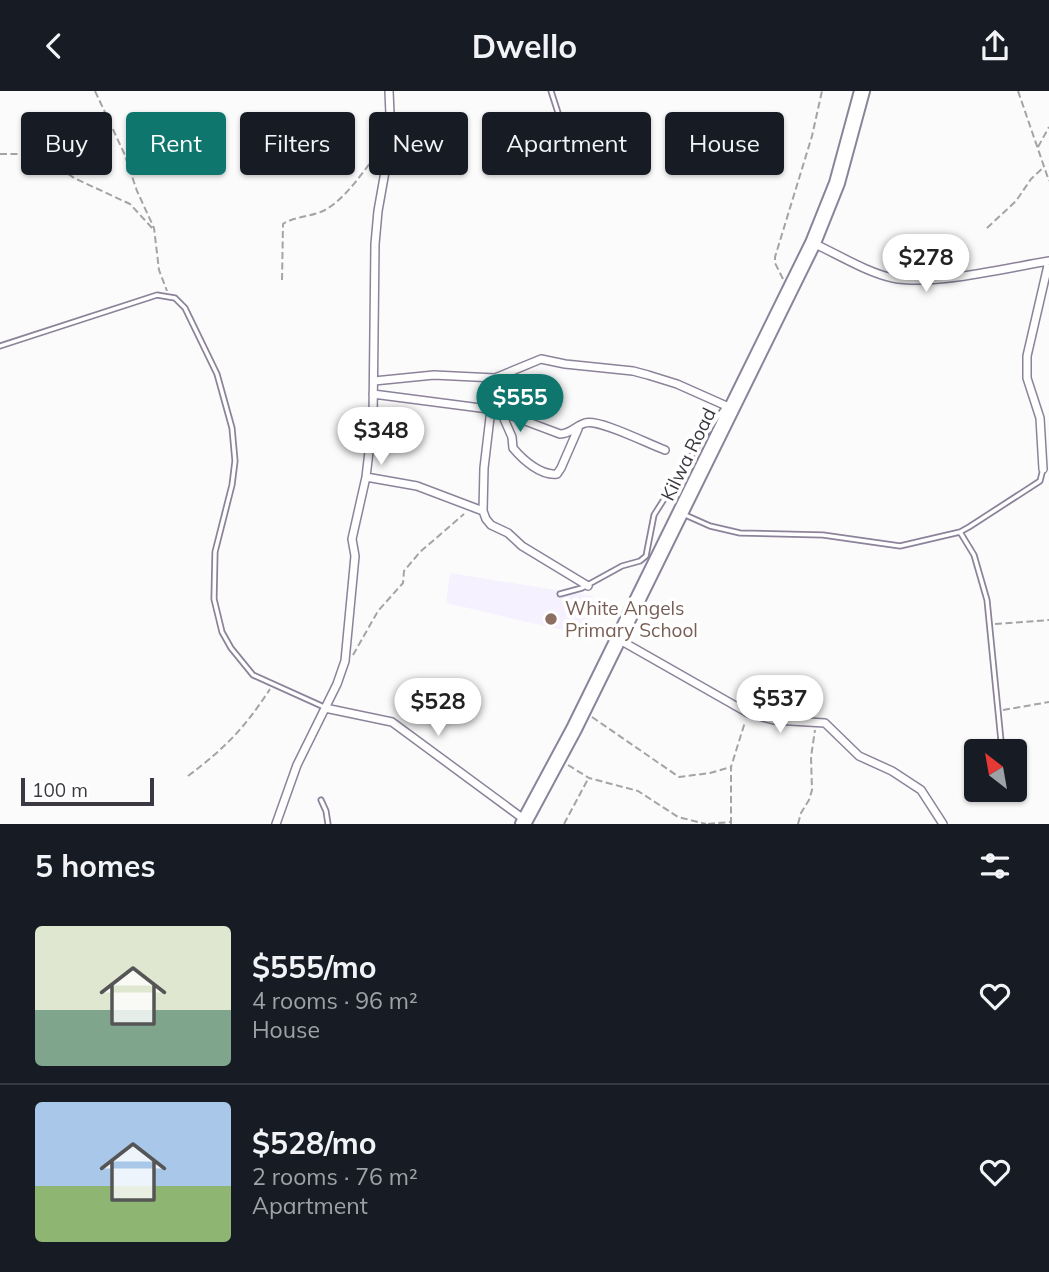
<!DOCTYPE html>
<html lang="en">
<head>
<meta charset="utf-8">
<style>
  :root { --surface:#171b24; --page:#242831; --text:#f1f3f6; --muted:#9ea1a6; --line:#363941; --accent:#0f766e }
  body { margin:0; font-family:Mulish,sans-serif; background:var(--page); color:var(--text); height:100vh; display:flex; flex-direction:column; font-size:26px; white-space:nowrap }
  * { box-sizing:border-box; margin:0 }
  p { font-size:23px; color:var(--muted) }
  .icon { flex:none; width:38px; height:38px; fill:none; stroke:currentColor; stroke-width:2; stroke-linecap:round; stroke-linejoin:round }
  .map { position:relative; height:733px; overflow:hidden }
  .panel { display:flex; flex-direction:column; background:var(--surface); flex:1 }
  .panel>* { flex:none }
  .banner { position:absolute; left:21px; top:21px; width:1008px; height:63px; display:flex; gap:14px }
  .needle { width:46px; rotate:329deg }
  .fabs { position:absolute; left:964px; top:648px; display:grid; gap:14px }
  .fabs a { display:grid; place-items:center; width:63px; height:63px; border-radius:7px; background:var(--surface); box-shadow:0 2px 5px #0004; font-size:35px }
  .scale { position:absolute; left:21px; bottom:18px; width:133px; box-sizing:border-box; padding-left:7px; border:4px solid #3c3842; border-top:0; font-size:19px; line-height:24px; white-space:nowrap; color:#3c3842; -webkit-text-stroke:5px #fff; paint-order:stroke }
  .price { position:absolute; translate:-50% -60px; padding:0 16px; border-radius:24px; background:#fff; color:#222; font-size:23px; line-height:46px; filter:drop-shadow(0 2px 4px #0008) }
  .price::after { content:''; position:absolute; left:50%; top:42px; width:21px; height:16px; margin-left:-10px; background:inherit; clip-path:polygon(0 0,100% 0,50% 100%) }
  .price.selected { background:var(--accent); color:#fff }
  ul { padding:0; list-style:none }
  li { display:flex; align-items:center; gap:21px; height:175px; padding:0 35px }
  li+li { border-top:2px solid var(--line) }
  li span { display:grid; place-items:center; flex:none; width:196px; height:140px; border-radius:7px; color:#555 }
  li>.icon { margin-inline-start:auto }
  span .icon { width:84px; height:84px; fill:#fffc; stroke-width:1 }
  li b { font-size:30px }
  h2 { display:flex; justify-content:space-between; align-items:center; height:84px; padding:0 35px; font-size:30px }
  .chip { padding:0 24px; border-radius:7px; background:var(--surface); box-shadow:0 2px 5px #0004; font-size:24px; line-height:63px }
  .chip.selected { background:var(--accent); color:#fff }
  header { display:flex; justify-content:space-between; align-items:center; height:91px; padding:0 35px; background:var(--surface); font-size:32px; font-weight:700 }
  .map>svg:first-child { display:block }
</style>
</head>
<body>
<header><svg class="icon" aria-label="back" viewBox="0 0 24 24"><path d="M15 5l-7 7 7 7"/></svg>Dwello<svg class="icon" aria-label="share" viewBox="0 0 24 24"><path d="M12 15V3M7 8l5-5 5 5M5 13v7h14v-7"/></svg></header>
<div class="map">
<svg width="1049" height="733" viewBox="0 0 1049 733">
  <rect width="100%" height="100%" fill="#fbfbfb"/>
  <path fill="#f6f1fe" d="M450 482 593 505 584 544 446 512Z"/>
  <g fill="none" stroke-linecap="round" stroke-linejoin="round">
    <g stroke="#8c839a" stroke-width="7">
      <path id="lane" d="M551 0 562 34
        M0 255 157 204 175 207 185 217 217 283 232 337 235 370 232 394 215 461 214 508 222 541 231 557 253 584 324 616
        M683 423 710 435 740 442 823 444 900 455 960 441 969 436 1040 390 1043 378
        M960 441 974 464 987 509 1002 660
        M560 503 582 497 622 475 640 470 646 465 654 424 704 345 725 316
        M321 709 326 720 328 733"/>
    </g>
    <g stroke="#8c839a" stroke-width="10">
      <path id="street" d="M813 152C837 163 868 182 893 187 935 195 1005 177 1049 170L1027 265V287L1040 327 1043 378
        M374 290 434 284 495 287 541 268 565 273 633 280 648 284 677 293 731 317
        M373 303 496 319 560 343C571 343 575 335 585 332 600 328 648 353 665 359
        M491 318 484 377 483 420 486 428 491 434 508 442 522 455 588 495
        M501 321 512 346 513 357C523 369 541 385 557 383L561 377 578 338
        M366 386 417 395 483 420
        M618 548 748 622 774 629 825 632 859 665 892 680 921 699 943 733
        M325 617 392 631 525 729
        M276 733 297 674 337 593 345 570 355 465 352 448 366 386 373 327 375 153 378 120 391 47 389 0"/>
    </g>
    <g stroke="#8c839a" stroke-width="18">
      <path id="highway" d="M523 733 574 638 813 152 837 92 862 0"/>
    </g>
    <path stroke="#a4a3a7" stroke-width="2" stroke-dasharray="7 3.5" stroke-linecap="butt" d="M95 0 124 62 137 100 154 137 159 179 167 200
      M1018 0 1049 90
      M1038 56 1049 36
      M0 63H26L43 71 53 72 74 87 130 113 153 138
      M987 137 1016 110 1031 88 1044 76
      M783 188 775 172V166L812 45 822 0
      M282 189 283 133C295 125 312 126 325 119 349 105 363 79 381 59
      M995 533 1049 529
      M353 564 378 520 403 492 404 480 420 461 464 423
      M1003 619 1049 611
      M592 626 679 686 710 682 731 676
      M568 674 589 687 638 700 678 726 706 733
      M188 685C225 657 244 638 270 598
      M564 733 588 688
      M708 733 730 731
      M731 733V676L745 631
      M798 733 801 722 809 709 812 699 811 666 815 639"/>
    <use href="#lane" stroke="#fff" stroke-width="3.5"/>
    <use href="#street" stroke="#fff" stroke-width="7"/>
    <use href="#highway" stroke="#fff" stroke-width="14"/>
  </g>
  <circle fill="#8d6e63" stroke="#fff" stroke-width="2.5" cx="551" cy="528" r="7"/>
  <g text-anchor="middle" dominant-baseline="central" stroke-width="7" stroke-linejoin="round" paint-order="stroke">
    <g font-size="19" fill="#3c3842" stroke="#fff">
      <text transform="translate(688 363) rotate(-64)">Kilwa Road</text>
    </g>
    <g font-size="19" fill="#785e54" stroke="#fff" text-anchor="start">
      <text x="565" y="517">White Angels<tspan x="565" dy="22">Primary School</tspan></text>
    </g>
  </g>
</svg>
<div class="fabs">
<a><svg class="needle" viewBox="-14 -14 28 28"><path d="M0-13l5 13h-10z" fill="#e53935"/><path d="M0 13l5-13h-10z" fill="#9ea1a6"/></svg></a>
</div>
<div class="scale">100 m</div>
<b class="price" style="left:926px;top:203px">$278</b>
<b class="price selected" style="left:520px;top:343px">$555</b>
<b class="price" style="left:381px;top:376px">$348</b>
<b class="price" style="left:780px;top:644px">$537</b>
<b class="price" style="left:438px;top:647px">$528</b>
<div class="banner">
<a class="chip">Buy</a>
<a class="chip selected">Rent</a>
<a class="chip">Filters</a>
<a class="chip">New</a>
<a class="chip">Apartment</a>
<a class="chip">House</a>
</div>
</div>
<section class="panel">
<h2>5 homes<svg class="icon" aria-label="filters" viewBox="0 0 24 24"><path d="M4 7h16M4 17h16"/><circle cx="9" cy="7" r="2"/><circle cx="15" cy="17" r="2"/></svg></h2>
<ul>
<li><span style="background:linear-gradient(#dfe7d0 60%,#7fa58c 0)"><svg class="icon" aria-label="home" viewBox="0 0 24 24"><path d="M3 11l9-7 9 7M6 9v11h12V9"/></svg></span><div><b>$555/mo</b><p>4 rooms · 96 m²</p><p>House</p></div><svg class="icon" aria-label="heart" viewBox="0 0 24 24"><path d="M12 20l-8-8c-3-5 5-10 8-4 3-6 11-1 8 4z"/></svg></li>
<li><span style="background:linear-gradient(#a9c7e8 60%,#8fb573 0)"><svg class="icon" aria-label="home" viewBox="0 0 24 24"><path d="M3 11l9-7 9 7M6 9v11h12V9"/></svg></span><div><b>$528/mo</b><p>2 rooms · 76 m²</p><p>Apartment</p></div><svg class="icon" aria-label="heart" viewBox="0 0 24 24"><path d="M12 20l-8-8c-3-5 5-10 8-4 3-6 11-1 8 4z"/></svg></li>
</ul>
</section>
</body>
</html>
